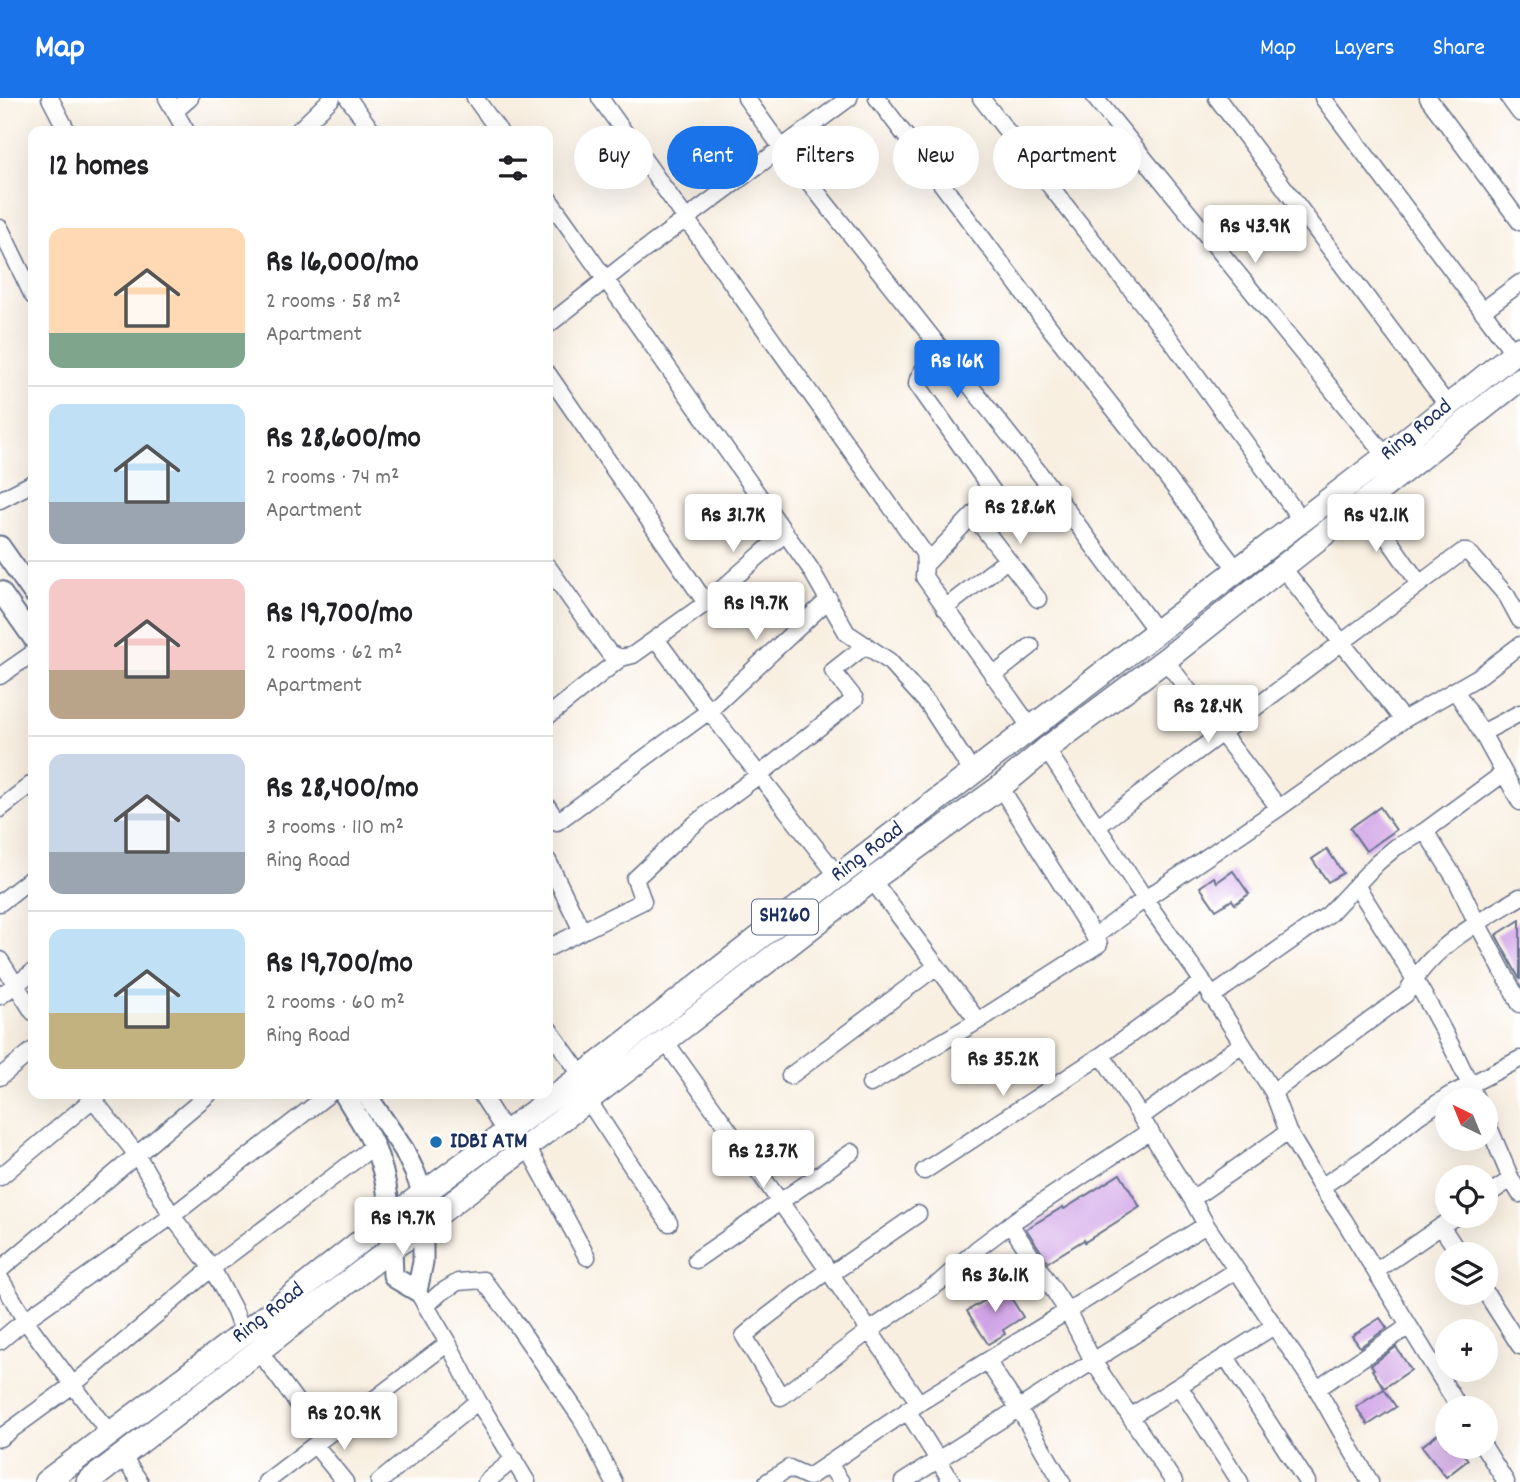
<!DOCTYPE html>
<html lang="en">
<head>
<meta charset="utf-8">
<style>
  :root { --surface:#fff; --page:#f6f6f6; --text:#202124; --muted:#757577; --line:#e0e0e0; --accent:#1a73e8 }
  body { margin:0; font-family:Dekko,sans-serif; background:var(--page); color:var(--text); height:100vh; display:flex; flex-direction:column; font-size:26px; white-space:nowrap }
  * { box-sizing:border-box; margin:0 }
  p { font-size:23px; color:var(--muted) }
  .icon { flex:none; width:38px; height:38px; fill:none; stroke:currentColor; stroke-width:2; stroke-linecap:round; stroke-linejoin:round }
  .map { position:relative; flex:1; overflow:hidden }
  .drawer { position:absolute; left:28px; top:28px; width:525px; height:973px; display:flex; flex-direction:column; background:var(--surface); border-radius:14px; box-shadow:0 7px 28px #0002 }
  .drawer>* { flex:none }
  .banner { position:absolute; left:574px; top:28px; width:665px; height:63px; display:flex; gap:14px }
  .needle { width:46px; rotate:317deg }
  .controls { position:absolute; left:1435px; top:990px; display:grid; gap:14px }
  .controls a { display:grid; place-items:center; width:63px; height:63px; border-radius:50%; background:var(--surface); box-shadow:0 7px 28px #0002; font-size:35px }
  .price { position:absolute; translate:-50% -60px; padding:0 16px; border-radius:7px; background:#fff; color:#222; font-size:23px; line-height:46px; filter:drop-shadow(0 2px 4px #0008) }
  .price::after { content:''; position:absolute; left:50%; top:42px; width:21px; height:16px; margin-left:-10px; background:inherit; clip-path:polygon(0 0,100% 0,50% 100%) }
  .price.active { background:var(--accent); color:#fff }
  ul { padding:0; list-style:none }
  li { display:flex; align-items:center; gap:21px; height:175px; padding:0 21px }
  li+li { border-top:2px solid var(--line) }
  li span { display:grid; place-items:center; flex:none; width:196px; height:140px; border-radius:14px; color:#555 }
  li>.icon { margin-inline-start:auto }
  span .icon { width:84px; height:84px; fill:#fffc; stroke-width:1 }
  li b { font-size:30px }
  h2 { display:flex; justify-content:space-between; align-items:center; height:84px; padding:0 21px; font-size:30px }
  .tag { padding:0 24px; border-radius:32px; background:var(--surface); box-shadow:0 7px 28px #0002; font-size:24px; line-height:63px }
  .tag.active { background:var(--accent); color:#fff }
  header { display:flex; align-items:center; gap:42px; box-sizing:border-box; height:98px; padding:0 35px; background:var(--accent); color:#fff }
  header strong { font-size:33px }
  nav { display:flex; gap:38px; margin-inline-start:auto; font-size:24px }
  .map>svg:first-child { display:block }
</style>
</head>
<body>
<header>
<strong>Map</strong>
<nav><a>Map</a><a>Layers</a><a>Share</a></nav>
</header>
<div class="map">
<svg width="1520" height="1384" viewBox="0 0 1520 1384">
  <rect width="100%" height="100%" fill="#fff"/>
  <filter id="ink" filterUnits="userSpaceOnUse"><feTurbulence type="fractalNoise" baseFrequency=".0143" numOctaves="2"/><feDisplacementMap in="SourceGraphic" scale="14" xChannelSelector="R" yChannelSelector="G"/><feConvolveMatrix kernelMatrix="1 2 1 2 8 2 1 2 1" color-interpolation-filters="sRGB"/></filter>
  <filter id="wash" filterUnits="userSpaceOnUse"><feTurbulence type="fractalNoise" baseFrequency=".00686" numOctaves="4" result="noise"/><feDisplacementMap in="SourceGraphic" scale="28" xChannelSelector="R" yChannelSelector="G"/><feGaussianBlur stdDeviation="1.57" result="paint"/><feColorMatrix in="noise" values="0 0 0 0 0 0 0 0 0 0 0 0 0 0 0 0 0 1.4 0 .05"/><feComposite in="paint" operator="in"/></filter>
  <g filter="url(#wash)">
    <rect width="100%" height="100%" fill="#f8efe1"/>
    <g id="blocks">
      <path fill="#d0a3e6" d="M1380 709 1396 732 1366 753 1350 730Z
        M1327 751 1343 775 1328 784 1312 761Z
        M1233 773 1249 796 1235 806 1232 802 1216 812 1200 789 1214 779 1217 784Z
        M1520 822V882L1496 837Z
        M1120 1076 1140 1109 1085 1144 1084 1142 1048 1164 1026 1131 1063 1109 1064 1111Z
        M1003 1187 1023 1219 1003 1232 1005 1236 988 1246 967 1213 987 1201 985 1197Z
        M1380 1220 1387 1230 1360 1249 1352 1238Z
        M1396 1249 1411 1272 1384 1290 1372 1272 1374 1271 1371 1267Z
        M1384 1291 1396 1309 1368 1327 1356 1309Z
        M1447 1329V1349H1458L1468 1362 1446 1379 1422 1348Z"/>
    </g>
  </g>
  <g filter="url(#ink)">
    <use href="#blocks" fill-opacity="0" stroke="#68728c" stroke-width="2"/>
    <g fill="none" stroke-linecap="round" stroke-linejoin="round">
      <g stroke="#68728c" stroke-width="19">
        <path id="minor" d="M50 0 67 33
          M167 0 186 33
          M348 0 372 33
          M475 0 499 33
          M600 0 924 455 925 467 924 479 1031 630
          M746 0 782 50 1040 376 1157 534
          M877 0 1050 230 1144 349 1237 472
          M981 0 1171 242 1302 423
          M1095 0 1386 358
          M1217 0 1448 308
          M1323 0 1514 255
          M1428 0 1520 124
          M1509 0 1520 15
          M175 13 190 0
          M298 33 332 0
          M548 100 810 470 847 535 889 563 928 606 973 675
          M0 130 33 198
          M1482 213 1520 185
          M548 227 624 167 849 0
          M548 276 706 505 633 557 621 560 609 555 548 469
          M0 402 33 385
          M1363 405 1419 485
          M973 417 1038 501
          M925 467 994 395 917 286C918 273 933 263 942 254
          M1282 469 1403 622
          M829 501 709 613 838 778
          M706 505 785 435
          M945 510 1007 462
          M1165 562 1279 710
          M0 578 33 555
          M993 578 1031 548
          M1455 592 1482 635 1520 704
          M548 618 621 560
          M1482 635 1520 615
          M1046 651 1153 813 1203 884 1273 994 1288 1034 1321 1089 1344 1122 1460 1311
          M1504 675 1425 733 1458 785 1473 817 1520 906
          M548 709 557 724 709 613 656 541
          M0 711 33 685
          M1098 728 1462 454H1467L1471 457 1507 498 1520 522
          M548 763 582 833
          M872 782 978 923 1099 846 1004 695 999 690
          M1356 787C1401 858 1444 925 1477 1003
          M0 805 33 779
          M1094 839 1145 801 1279 710 1403 622 1478 579 1520 547
          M548 850 643 803 635 781 685 734 717 708 759 677 855 601 833 573 866 547
          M0 862 33 914
          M0 898 33 874
          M1211 899 1329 816 1377 765 1396 749 1425 733
          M548 930 582 978
          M665 943 806 1140 919 1305
          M1102 957 1192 1101 1206 1127 1317 1291 1370 1384
          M790 978 937 868
          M0 979 33 952
          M870 986 978 923
          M1273 994 1406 896C1429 850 1477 825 1520 799
          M481 996 506 1035
          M588 1002 669 1125
          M1141 1019 1242 946
          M1486 1022 1511 1081 1486 1098
          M527 1048 587 1159
          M924 1073 1102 957 1203 884
          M0 1079 93 1001 90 996
          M1511 1081 1520 1096
          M1321 1089 1368 1058 1418 1018 1450 997 1520 961
          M1192 1101 1288 1034
          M1010 1126 1068 1214 1093 1263 1174 1384
          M1441 1128 1460 1157
          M696 1162 852 1054
          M0 1172 209 996
          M828 1172 763 1222 744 1238 781 1299 869 1233 940 1184 977 1151 1017 1121 1150 1033
          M1376 1173 1456 1118
          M831 1176 918 1116
          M0 1180 25 1222 96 1318 111 1336
          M1486 1195 1520 1248
          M420 1198 448 1245 478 1303 527 1384
          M426 1208 440 1195 458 1184 483 1182 508 1214 581 1320 614 1384
          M243 1236 235 1214 212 1170 374 1048
          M0 1243 25 1222 172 1118 329 996
          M259 1253 323 1340
          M1226 1259 1307 1384
          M987 1263 1019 1311 1062 1384
          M1179 1288 1240 1384
          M1317 1291 1409 1228
          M907 1312 952 1384
          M1131 1318 1274 1228
          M0 1340 74 1286 212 1170 172 1118 137 1057 93 1001 100 996
          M315 1347 345 1384
          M1484 1349 1506 1384
          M122 1358 140 1384
          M829 1366 841 1384
          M266 1384 448 1245
          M379 1384 478 1303
          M486 1384 514 1361
          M767 1384 789 1370 809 1379 919 1305 1206 1127
          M903 1384 1236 1172"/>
      </g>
      <g stroke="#68728c" stroke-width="23">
        <path id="major" d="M0 448 33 495
          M0 493 33 540
          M344 996C354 1013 366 1030 374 1048 392 1089 391 1133 393 1177L395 1180 417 1193 423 1164V1096L415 1075 404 1052 366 996"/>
      </g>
      <g stroke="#68728c" stroke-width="26">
        <path id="highway" d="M46 1384 282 1206 385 1124 582 978 838 778 1386 358 1520 250
          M88 1384 392 1150 424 1129 433 1120 665 943 872 782 999 690 1046 651 1165 562 1520 281"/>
      </g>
      <use href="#minor" stroke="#fff" stroke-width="16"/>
      <use href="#major" stroke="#fff" stroke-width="19"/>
      <use href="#highway" stroke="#fff" stroke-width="23"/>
    </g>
  </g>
  <circle fill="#1f6fb2" stroke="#fff" stroke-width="2.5" cx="436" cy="1044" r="7"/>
  <g text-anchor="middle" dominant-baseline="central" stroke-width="5" stroke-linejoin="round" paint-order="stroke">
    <rect fill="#fff" stroke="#5f6d8e" stroke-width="2" x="752" y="801.5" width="66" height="35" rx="5"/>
    <g font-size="21" font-weight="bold" fill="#1b2f5e">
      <text x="785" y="819">SH260</text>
    </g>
    <g font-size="23" fill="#1b2f5e" stroke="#fff">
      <text transform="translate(1417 333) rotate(-39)">Ring Road</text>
      <text transform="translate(868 755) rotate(-37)">Ring Road</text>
      <text transform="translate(269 1216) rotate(-38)">Ring Road</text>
    </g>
    <g font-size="23" font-weight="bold" fill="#1b2f5e" stroke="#fff" text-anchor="start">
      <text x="450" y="1044">IDBI ATM</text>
    </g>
  </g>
</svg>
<div class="controls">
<a><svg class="needle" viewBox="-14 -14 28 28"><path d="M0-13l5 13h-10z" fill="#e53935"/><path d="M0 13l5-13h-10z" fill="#757577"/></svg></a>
<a><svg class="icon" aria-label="locate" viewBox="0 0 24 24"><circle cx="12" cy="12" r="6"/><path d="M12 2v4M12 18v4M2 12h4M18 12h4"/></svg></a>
<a><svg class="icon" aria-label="layers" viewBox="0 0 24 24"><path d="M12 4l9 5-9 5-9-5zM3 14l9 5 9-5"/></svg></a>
<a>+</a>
<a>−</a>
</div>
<b class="price" style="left:1255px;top:167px">Rs 43.9K</b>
<b class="price active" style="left:957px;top:302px">Rs 16K</b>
<b class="price" style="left:1020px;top:448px">Rs 28.6K</b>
<b class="price" style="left:733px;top:456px">Rs 31.7K</b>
<b class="price" style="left:1376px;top:456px">Rs 42.1K</b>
<b class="price" style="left:756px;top:544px">Rs 19.7K</b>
<b class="price" style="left:1208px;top:647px">Rs 28.4K</b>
<b class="price" style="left:1003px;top:1000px">Rs 35.2K</b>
<b class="price" style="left:763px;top:1092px">Rs 23.7K</b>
<b class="price" style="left:403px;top:1159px">Rs 19.7K</b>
<b class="price" style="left:995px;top:1216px">Rs 36.1K</b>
<b class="price" style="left:344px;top:1354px">Rs 20.9K</b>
<div class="banner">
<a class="tag">Buy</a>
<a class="tag active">Rent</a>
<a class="tag">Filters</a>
<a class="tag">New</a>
<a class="tag">Apartment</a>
</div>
<section class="drawer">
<h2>12 homes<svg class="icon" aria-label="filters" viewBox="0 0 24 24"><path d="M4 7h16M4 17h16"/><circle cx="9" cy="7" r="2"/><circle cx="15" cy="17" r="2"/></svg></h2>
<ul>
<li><span style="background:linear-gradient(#ffd9b3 75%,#7fa58c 0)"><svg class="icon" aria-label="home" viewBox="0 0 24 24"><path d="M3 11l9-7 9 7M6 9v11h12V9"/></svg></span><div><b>Rs 16,000/mo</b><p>2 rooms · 58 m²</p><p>Apartment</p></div></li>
<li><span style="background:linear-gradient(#bfe0f5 70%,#9aa5b1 0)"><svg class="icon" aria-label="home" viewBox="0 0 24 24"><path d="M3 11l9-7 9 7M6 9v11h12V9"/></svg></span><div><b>Rs 28,600/mo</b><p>2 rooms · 74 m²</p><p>Apartment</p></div></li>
<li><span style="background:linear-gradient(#f6c9c9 65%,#b9a48a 0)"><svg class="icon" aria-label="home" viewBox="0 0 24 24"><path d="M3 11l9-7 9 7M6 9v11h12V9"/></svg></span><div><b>Rs 19,700/mo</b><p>2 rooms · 62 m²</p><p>Apartment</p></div></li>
<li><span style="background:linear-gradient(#c9d6e8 70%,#9aa5b1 0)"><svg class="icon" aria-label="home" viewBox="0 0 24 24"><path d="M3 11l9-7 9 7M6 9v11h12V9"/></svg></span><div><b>Rs 28,400/mo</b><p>3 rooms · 110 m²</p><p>Ring Road</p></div></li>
<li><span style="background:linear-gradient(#bfe0f5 60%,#c2b280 0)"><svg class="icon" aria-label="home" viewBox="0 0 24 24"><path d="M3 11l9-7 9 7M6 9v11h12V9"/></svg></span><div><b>Rs 19,700/mo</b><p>2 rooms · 60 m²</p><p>Ring Road</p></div></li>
</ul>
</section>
</div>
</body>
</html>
